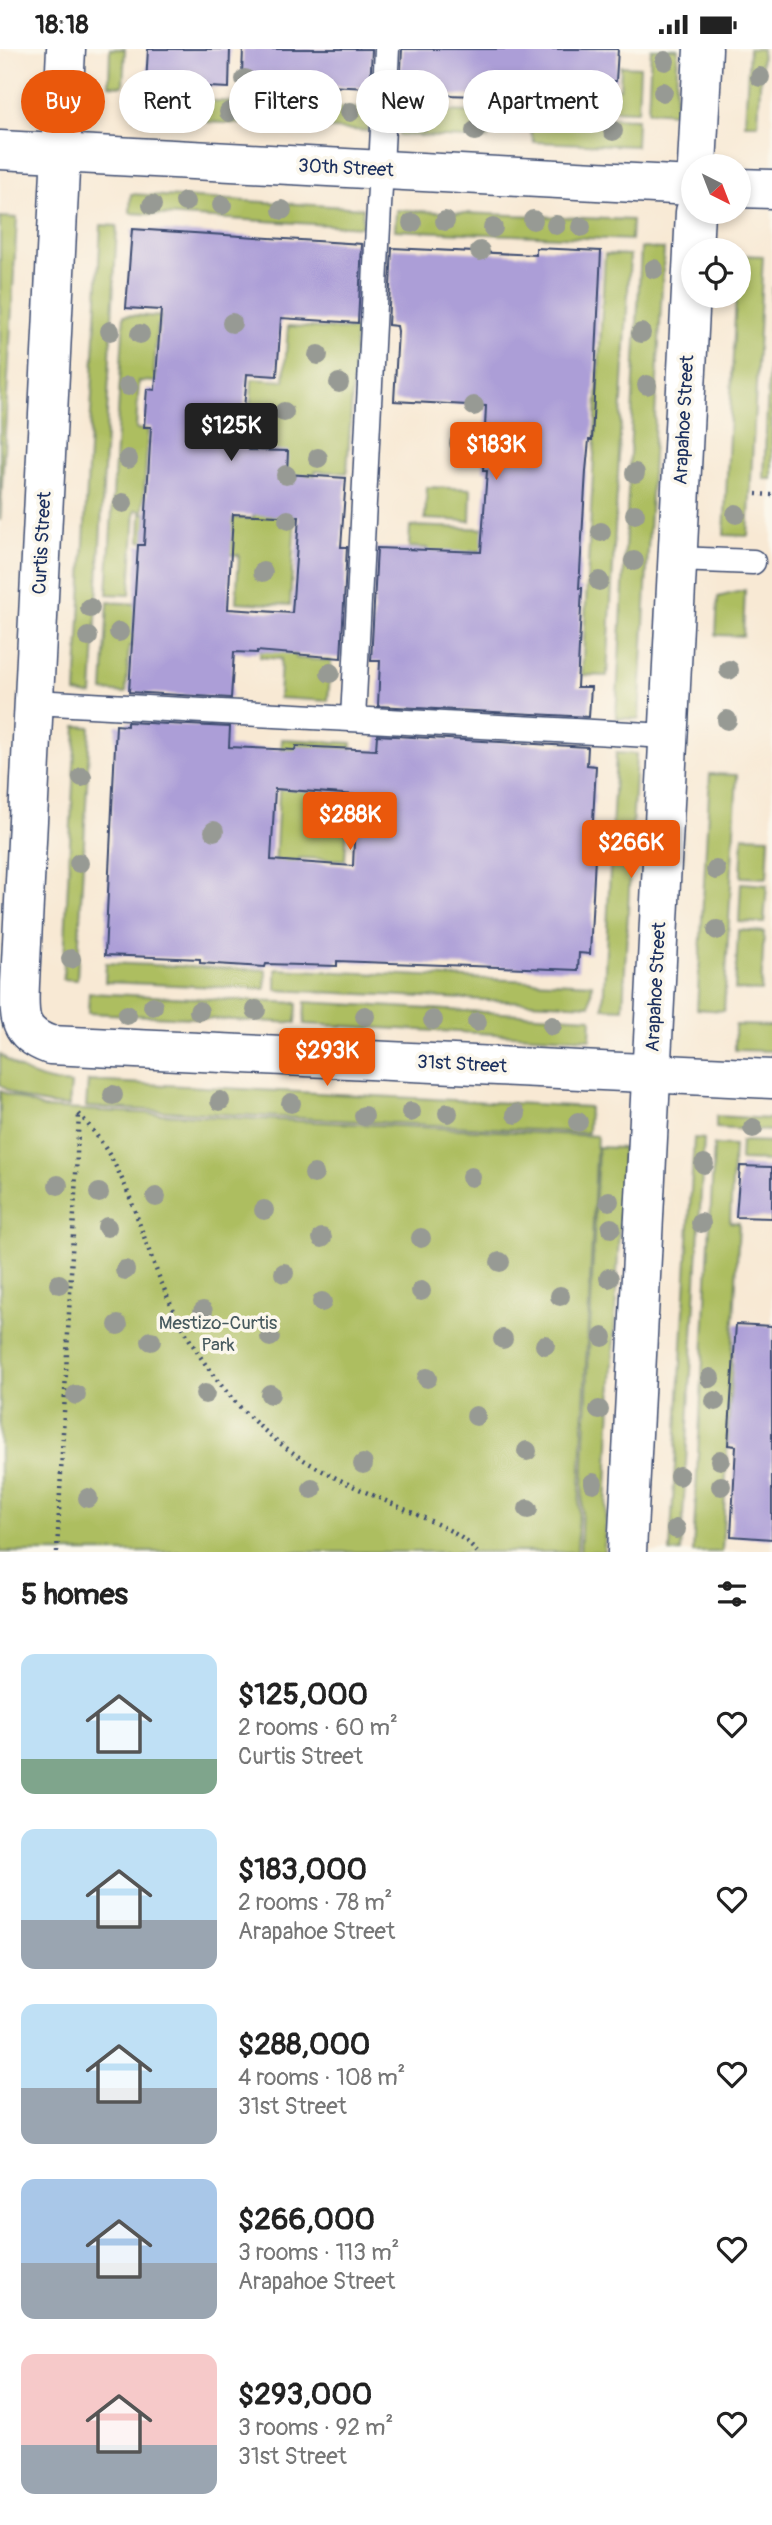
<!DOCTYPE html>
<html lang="en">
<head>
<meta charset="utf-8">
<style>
  :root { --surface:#fff; --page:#f2f2f2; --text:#222; --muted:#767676; --accent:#ea580c }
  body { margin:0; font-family:Pangolin,sans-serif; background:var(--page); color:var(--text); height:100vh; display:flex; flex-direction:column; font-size:26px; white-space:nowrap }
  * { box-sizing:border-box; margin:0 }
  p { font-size:23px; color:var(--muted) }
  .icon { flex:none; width:38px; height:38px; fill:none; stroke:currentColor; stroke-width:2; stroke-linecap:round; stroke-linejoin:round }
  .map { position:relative; height:1503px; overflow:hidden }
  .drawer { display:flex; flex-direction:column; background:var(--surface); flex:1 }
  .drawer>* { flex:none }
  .top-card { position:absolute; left:21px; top:21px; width:732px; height:63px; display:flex; gap:14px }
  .needle { width:46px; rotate:138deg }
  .fabs { position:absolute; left:681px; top:105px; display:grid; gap:14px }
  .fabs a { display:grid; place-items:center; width:70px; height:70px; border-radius:50%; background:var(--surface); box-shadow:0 4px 10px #0003; font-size:35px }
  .price { position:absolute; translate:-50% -60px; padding:0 16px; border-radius:7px; background:var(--accent); color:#fff; font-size:23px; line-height:46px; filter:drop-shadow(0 2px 4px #0008) }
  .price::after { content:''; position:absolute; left:50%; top:42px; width:21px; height:16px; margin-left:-10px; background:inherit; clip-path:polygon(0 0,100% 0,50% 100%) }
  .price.active { background:#222; color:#fff }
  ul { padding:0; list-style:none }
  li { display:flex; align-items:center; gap:21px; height:175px; padding:0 21px }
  li span { display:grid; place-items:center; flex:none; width:196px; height:140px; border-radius:14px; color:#555 }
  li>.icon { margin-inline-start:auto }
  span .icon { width:84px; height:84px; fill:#fffc; stroke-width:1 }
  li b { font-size:30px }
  h2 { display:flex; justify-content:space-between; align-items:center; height:84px; padding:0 21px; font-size:30px }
  .tag { padding:0 24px; border-radius:32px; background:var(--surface); box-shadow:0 4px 10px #0003; font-size:24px; line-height:63px }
  .tag.active { background:var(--accent); color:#fff }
  .status { display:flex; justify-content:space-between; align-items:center; height:49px; padding:0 35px; background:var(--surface); direction:ltr }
  .status svg { height:19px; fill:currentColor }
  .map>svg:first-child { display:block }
</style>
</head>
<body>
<div class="status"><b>18:18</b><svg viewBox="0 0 49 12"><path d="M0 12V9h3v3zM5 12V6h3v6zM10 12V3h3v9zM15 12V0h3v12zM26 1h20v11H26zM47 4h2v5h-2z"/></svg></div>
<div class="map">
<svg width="772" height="1503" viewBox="0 0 772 1503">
  <rect width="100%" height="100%" fill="#fbf7ec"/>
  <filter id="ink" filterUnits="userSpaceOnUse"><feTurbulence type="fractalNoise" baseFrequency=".0143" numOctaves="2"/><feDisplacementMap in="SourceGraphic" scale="14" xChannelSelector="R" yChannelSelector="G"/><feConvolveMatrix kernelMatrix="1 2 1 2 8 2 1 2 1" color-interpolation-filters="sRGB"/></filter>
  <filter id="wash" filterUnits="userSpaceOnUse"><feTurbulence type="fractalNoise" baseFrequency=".00686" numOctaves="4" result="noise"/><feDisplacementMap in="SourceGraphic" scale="28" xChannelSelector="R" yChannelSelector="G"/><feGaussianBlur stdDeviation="1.57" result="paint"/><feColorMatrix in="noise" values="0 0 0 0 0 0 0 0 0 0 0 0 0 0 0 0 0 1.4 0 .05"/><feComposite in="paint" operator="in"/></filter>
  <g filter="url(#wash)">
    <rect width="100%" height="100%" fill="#f8e9d4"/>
    <path fill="#adbe61" stroke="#647660" stroke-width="2" d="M110 0H125L123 37 109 36Z
      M651 0H678L675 64 648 62Z
      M749 0H762L758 75H745Z
      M621 17 640 18 638 62 562 60V39L620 40Z
      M137 48 370 60 368 82 135 69Z
      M401 60 489 64 488 90 399 86Z
      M525 66 637 70 636 97 534 93Z
      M131 145 363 159 362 178 130 164Z
      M396 161 632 171 631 191 395 181Z
      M0 168 17 169 0 472Z
      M101 176 117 177 92 646 76 644Z
      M641 199 664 200 639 670 616 669Z
      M605 205 630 206 607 627 582 626Z
      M739 206 763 207 748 487 724 486 736 247H738Z
      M772 238V430H764Z
      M124 266 171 268 170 276H157L154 324 240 330V337L139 332 136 380 148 381 143 462 135 461 130 546 107 545Z
      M288 277 356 281 347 424 315 422 313 463 255 460 260 385 249 383 252 330 284 332Z
      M427 438 471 440 470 472 425 470Z
      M141 464 253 470 254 464 295 467 290 556 236 553 239 506 217 505V496L140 492Z
      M410 477 490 480 489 502H471L470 521 426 520 427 499 409 498Z
      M745 541 743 587 716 586 718 548Z
      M108 553 138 555 135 597H129L126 644 103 642Z
      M263 564 299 567 296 609 331 612 328 652 279 649 281 610 260 608Z
      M76 677 90 678 77 931 63 930Z
      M282 690 352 694 345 811 299 809 297 833 273 853Z
      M616 704 636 705 623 960 603 959Z
      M710 725 737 726 724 962 697 960Z
      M743 787 769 788 767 829 741 828Z
      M741 834 767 836 764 874 739 873Z
      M738 881 764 883 761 942 735 941Z
      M106 914 266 921 265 940 105 933Z
      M276 920 592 935 590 956 276 941Z
      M89 944 297 954 296 974 88 964Z
      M305 953 591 969 590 990 304 975Z
      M735 976 772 977V1002L735 1001Z
      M0 1005C22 1024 42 1033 71 1035L69 1057C45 1056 19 1052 0 1036Z
      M88 1032 589 1058 588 1084 86 1058Z
      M0 1042 43 1059 597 1087 577 1503H0Z
      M716 1067 772 1070V1082L716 1079Z
      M694 1089 704 1090 681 1503H670Z
      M741 1092 772 1093V1112L740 1111Z
      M714 1096 734 1097 730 1173 739 1174 722 1503H693Z
      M598 1098 623 1099 604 1503H580Z"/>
    <g id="blocks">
      <path fill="#ac9ed7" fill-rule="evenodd" d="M148 0H230L229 39 146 35Z
        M243 0H372L370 39 327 37V31L242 26Z
        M402 0H618L616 32 578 37 482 36V47L402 45V41H400Z
        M132 180 362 195 358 274 281 269 277 327 247 325 241 394 250 395 249 401 288 402 287 425 346 429 341 498H347L341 609 257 602V604L234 603 231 649 129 643 138 496H144L151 378H144L147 340 155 341 161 261 126 259ZM233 465 299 468 292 564 228 560Z
        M392 199 536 206V199L601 202 592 391H589L586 422 579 539H582L577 638H591L589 668 378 657 380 612H371L377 499 481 503 487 422H483L486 357 394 352 398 282 397 277 388 276Z
        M127 673 230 678 229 698 295 701 296 697 376 701 377 686 588 698 587 716 596 717 591 808H595L590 905 579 904 578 921 337 912V917L266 915 265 918 200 914V910L105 906 116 676 127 677ZM275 740 356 746 353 817 271 811Z
        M740 1117 772 1118V1169L736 1168Z
        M736 1275 772 1277V1490L731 1487 736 1397 728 1396Z"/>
    </g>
  </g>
  <g filter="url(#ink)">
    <use href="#blocks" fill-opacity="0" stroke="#3c4b70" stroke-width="2"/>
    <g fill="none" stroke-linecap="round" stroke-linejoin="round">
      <g stroke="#3c4b70" stroke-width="27">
        <path id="service" d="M677 510 753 513
          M34 653 668 687
          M353 670 387 0"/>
      </g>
      <g stroke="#3c4b70" stroke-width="41">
        <path id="minor" d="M66 0 20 934C19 965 16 984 50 996L772 1030
          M0 101 693 137
          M738 139 772 140"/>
      </g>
      <g stroke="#3c4b70" stroke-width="41">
        <path id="tertiary" d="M697 117 703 0
          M627 1503 695 163"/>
      </g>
      <path stroke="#3c4b70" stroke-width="4.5" stroke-dasharray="2 5" stroke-linecap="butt" d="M756 445 772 446
        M79 1065C129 1120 134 1169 162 1235 194 1312 246 1380 321 1421 363 1444 408 1460 451 1482L466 1492 477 1503
        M57 1503 79 1065"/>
      <use href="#service" stroke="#fff" stroke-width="24"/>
      <use href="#minor" stroke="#fff" stroke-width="38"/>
      <use href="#tertiary" stroke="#fff" stroke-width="38"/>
    </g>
    <g fill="#979a94">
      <circle cx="665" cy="12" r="10"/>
      <circle cx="760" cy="28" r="10"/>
      <circle cx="245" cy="30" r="10"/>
      <circle cx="663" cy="43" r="10"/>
      <circle cx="156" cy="59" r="10"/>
      <circle cx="184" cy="59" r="10"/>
      <circle cx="229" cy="63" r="10"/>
      <circle cx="350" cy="63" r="10"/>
      <circle cx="295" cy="64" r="10"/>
      <circle cx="424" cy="72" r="10"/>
      <circle cx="475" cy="82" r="10"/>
      <circle cx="613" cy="82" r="10"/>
      <circle cx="185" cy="153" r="10"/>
      <circle cx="152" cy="156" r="10"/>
      <circle cx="222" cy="156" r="10"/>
      <circle cx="282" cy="161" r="10"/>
      <circle cx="533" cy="171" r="10"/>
      <circle cx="445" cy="172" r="10"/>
      <circle cx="412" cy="174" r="10"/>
      <circle cx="556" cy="176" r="10"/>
      <circle cx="581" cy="178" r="10"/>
      <circle cx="493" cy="179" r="10"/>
      <circle cx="480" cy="202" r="10"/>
      <circle cx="654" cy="220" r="10"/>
      <circle cx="232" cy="274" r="10"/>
      <circle cx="110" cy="282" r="10"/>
      <circle cx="641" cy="284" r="10"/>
      <circle cx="140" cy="285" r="10"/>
      <circle cx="318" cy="306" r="10"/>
      <circle cx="339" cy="334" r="10"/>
      <circle cx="647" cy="336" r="10"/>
      <circle cx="128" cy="337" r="10"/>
      <circle cx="474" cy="357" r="10"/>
      <circle cx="284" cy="363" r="10"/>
      <circle cx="459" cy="394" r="10"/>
      <circle cx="318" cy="409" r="10"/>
      <circle cx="128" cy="410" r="10"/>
      <circle cx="635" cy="424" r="10"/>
      <circle cx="286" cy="426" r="10"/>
      <circle cx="123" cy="454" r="10"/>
      <circle cx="635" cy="465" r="10"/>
      <circle cx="736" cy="465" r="10"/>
      <circle cx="288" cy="471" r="10"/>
      <circle cx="601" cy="483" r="10"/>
      <circle cx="634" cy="512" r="10"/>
      <circle cx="263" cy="523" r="10"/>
      <circle cx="599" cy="532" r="10"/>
      <circle cx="90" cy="559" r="10"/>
      <circle cx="119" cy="583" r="10"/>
      <circle cx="88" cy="588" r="10"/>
      <circle cx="729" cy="621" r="10"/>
      <circle cx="330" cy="624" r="10"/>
      <circle cx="727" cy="671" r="10"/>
      <circle cx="82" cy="728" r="10"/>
      <circle cx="214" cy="782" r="10"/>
      <circle cx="79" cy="814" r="10"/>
      <circle cx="716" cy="821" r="10"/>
      <circle cx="717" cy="881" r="10"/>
      <circle cx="71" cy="910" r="10"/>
      <circle cx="153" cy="957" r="10"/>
      <circle cx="256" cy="961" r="10"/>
      <circle cx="199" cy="962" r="10"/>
      <circle cx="127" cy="966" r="10"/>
      <circle cx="365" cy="967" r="10"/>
      <circle cx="433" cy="971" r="10"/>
      <circle cx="477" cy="973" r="10"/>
      <circle cx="552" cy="977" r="10"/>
      <circle cx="113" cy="1046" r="10"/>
      <circle cx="220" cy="1052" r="10"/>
      <circle cx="291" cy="1054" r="10"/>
      <circle cx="411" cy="1063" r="10"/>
      <circle cx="448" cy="1064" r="10"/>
      <circle cx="516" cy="1065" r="10"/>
      <circle cx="364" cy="1067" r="10"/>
      <circle cx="578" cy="1073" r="10"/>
      <circle cx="753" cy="1079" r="10"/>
      <circle cx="704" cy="1115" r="10"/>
      <circle cx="314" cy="1125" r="10"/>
      <circle cx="471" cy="1128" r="10"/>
      <circle cx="58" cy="1136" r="10"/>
      <circle cx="99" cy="1144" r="10"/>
      <circle cx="156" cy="1148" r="10"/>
      <circle cx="609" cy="1152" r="10"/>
      <circle cx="264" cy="1161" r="10"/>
      <circle cx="701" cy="1174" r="10"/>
      <circle cx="107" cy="1178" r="10"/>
      <circle cx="611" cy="1179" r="10"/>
      <circle cx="322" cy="1189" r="10"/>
      <circle cx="421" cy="1189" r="10"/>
      <circle cx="500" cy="1213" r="10"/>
      <circle cx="125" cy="1221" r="10"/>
      <circle cx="284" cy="1224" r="10"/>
      <circle cx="609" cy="1229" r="10"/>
      <circle cx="59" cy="1235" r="10"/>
      <circle cx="421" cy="1242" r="10"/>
      <circle cx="560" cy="1247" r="10"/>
      <circle cx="322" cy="1253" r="10"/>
      <circle cx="203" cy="1262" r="10"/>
      <circle cx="118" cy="1276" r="10"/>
      <circle cx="270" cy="1288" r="10"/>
      <circle cx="603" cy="1288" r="10"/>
      <circle cx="503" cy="1290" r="10"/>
      <circle cx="151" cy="1292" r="10"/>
      <circle cx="545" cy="1296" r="10"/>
      <circle cx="427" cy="1329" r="10"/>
      <circle cx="710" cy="1329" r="10"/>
      <circle cx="205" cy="1345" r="10"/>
      <circle cx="270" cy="1345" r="10"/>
      <circle cx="76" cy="1346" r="10"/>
      <circle cx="715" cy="1352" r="10"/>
      <circle cx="599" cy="1361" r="10"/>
      <circle cx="476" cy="1367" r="10"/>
      <circle cx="527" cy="1402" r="10"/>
      <circle cx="720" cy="1411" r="10"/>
      <circle cx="363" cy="1415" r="10"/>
      <circle cx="679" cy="1427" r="10"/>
      <circle cx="593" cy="1434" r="10"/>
      <circle cx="721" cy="1437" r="10"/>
      <circle cx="312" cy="1440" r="10"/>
      <circle cx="88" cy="1449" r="10"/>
      <circle cx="528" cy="1460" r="10"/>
      <circle cx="676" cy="1480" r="10"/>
    </g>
  </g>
  <g text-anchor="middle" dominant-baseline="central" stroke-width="7" stroke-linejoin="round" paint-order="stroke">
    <g font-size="19" fill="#1b2f5e" stroke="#fbf7ec">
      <text transform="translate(346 119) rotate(3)">30th Street</text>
      <text transform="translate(684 371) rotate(-87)">Arapahoe Street</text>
      <text transform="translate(42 494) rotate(-87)">Curtis Street</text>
      <text transform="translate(656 938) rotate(-87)">Arapahoe Street</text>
      <text transform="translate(462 1015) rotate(3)">31st Street</text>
    </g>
    <g font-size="19" fill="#475a5f" stroke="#fbf7ec">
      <text x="218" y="1274">Mestizo-Curtis<tspan x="218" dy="22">Park</tspan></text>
    </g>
  </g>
</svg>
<div class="fabs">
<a><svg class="needle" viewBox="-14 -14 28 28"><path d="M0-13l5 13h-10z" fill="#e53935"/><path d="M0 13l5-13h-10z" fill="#767676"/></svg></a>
<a><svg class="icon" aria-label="locate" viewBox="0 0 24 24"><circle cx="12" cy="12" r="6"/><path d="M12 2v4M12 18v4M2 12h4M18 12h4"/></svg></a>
</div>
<b class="price active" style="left:231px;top:414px">$125K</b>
<b class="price" style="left:496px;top:433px">$183K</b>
<b class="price" style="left:350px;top:803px">$288K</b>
<b class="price" style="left:631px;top:831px">$266K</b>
<b class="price" style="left:327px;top:1039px">$293K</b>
<div class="top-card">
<a class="tag active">Buy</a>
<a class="tag">Rent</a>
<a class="tag">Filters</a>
<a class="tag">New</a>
<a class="tag">Apartment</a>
</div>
</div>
<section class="drawer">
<h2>5 homes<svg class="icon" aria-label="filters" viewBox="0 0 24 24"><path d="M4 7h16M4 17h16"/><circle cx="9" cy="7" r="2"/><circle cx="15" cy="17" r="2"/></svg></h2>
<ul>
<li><span style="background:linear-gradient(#bfe0f5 75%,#7fa58c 0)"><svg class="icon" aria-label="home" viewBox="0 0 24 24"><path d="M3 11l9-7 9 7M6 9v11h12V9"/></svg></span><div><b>$125,000</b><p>2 rooms · 60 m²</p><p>Curtis Street</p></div><svg class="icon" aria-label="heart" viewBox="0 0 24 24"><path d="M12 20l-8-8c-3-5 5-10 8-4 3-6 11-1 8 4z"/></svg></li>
<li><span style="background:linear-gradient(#bfe0f5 65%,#9aa5b1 0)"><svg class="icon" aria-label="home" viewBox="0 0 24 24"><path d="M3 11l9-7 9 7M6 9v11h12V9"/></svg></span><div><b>$183,000</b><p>2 rooms · 78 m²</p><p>Arapahoe Street</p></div><svg class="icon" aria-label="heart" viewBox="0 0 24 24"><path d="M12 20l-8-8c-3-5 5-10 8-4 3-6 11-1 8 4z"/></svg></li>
<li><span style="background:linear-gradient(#bfe0f5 60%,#9aa5b1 0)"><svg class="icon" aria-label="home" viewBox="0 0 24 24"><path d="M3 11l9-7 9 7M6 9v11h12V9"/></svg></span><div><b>$288,000</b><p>4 rooms · 108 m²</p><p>31st Street</p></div><svg class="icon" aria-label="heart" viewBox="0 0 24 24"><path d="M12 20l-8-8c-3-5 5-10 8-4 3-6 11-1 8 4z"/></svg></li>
<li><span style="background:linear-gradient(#a9c7e8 60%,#9aa5b1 0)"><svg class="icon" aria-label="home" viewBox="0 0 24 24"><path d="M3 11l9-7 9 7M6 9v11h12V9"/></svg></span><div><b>$266,000</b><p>3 rooms · 113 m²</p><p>Arapahoe Street</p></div><svg class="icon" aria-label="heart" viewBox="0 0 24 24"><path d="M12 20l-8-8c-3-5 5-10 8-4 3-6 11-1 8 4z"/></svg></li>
<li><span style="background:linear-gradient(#f6c9c9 65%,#9aa5b1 0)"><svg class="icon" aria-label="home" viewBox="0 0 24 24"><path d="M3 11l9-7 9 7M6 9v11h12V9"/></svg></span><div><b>$293,000</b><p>3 rooms · 92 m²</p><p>31st Street</p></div><svg class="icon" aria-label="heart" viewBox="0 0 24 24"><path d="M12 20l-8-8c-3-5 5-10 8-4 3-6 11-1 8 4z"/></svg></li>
</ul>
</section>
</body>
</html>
